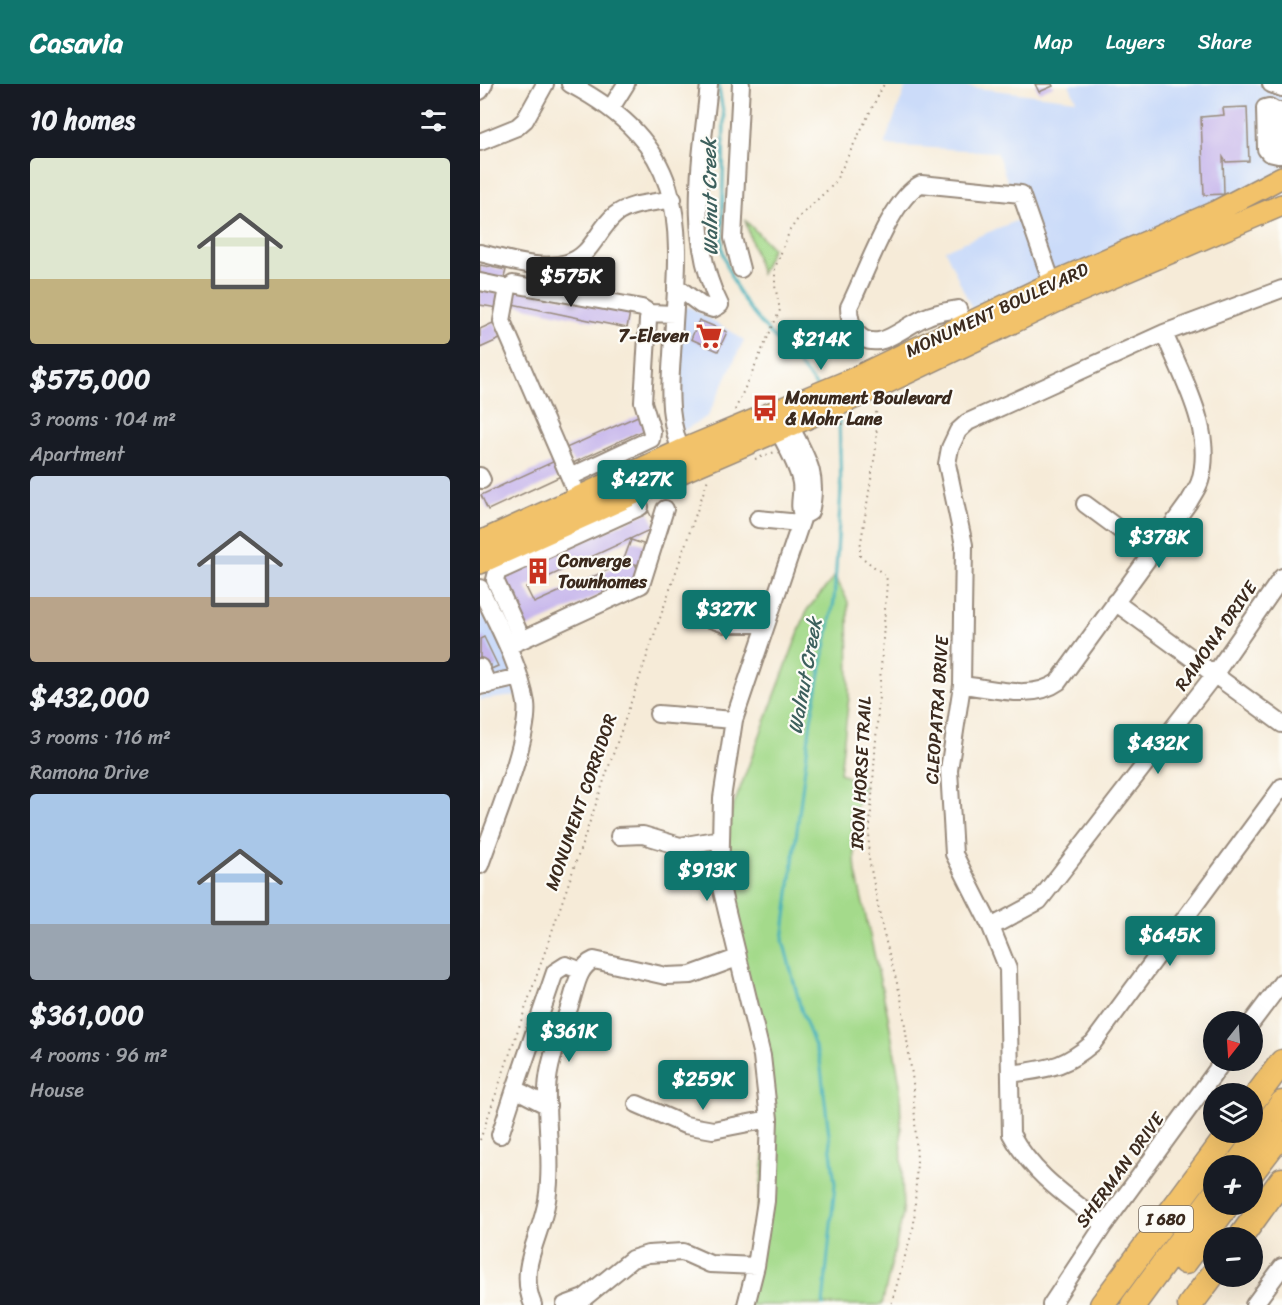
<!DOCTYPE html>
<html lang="en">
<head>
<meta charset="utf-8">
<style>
  :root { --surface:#171b24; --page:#242831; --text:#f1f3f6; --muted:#9ea1a6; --accent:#0f766e }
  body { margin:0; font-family:Sriracha,sans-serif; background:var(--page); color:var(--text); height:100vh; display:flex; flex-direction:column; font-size:22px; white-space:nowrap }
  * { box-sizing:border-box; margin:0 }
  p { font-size:20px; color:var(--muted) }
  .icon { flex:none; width:33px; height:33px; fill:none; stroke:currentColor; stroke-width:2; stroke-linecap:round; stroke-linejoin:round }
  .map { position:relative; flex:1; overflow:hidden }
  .sheet { display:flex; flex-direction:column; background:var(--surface); width:480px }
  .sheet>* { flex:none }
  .needle { width:39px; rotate:197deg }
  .buttons { position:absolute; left:723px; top:927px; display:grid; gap:12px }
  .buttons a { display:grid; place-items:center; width:60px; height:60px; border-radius:50%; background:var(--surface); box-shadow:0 6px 24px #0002; font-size:30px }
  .price { position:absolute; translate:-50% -51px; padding:0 14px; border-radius:6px; background:var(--accent); color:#fff; font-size:20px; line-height:39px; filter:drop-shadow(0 2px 3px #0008) }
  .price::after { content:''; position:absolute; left:50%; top:36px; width:18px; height:14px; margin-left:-9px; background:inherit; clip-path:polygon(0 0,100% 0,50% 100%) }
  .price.current { background:#222; color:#fff }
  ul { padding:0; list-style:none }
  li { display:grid; align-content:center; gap:12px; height:318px; padding:0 30px }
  li span { display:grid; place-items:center; height:186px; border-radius:6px; color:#555 }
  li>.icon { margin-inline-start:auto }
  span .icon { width:108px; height:108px; fill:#fffc; stroke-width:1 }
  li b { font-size:26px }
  h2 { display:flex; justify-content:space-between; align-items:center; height:72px; padding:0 30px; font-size:26px }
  header { display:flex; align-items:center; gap:36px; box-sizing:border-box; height:84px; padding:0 30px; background:var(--accent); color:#fff }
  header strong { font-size:28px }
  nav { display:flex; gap:33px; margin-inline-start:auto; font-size:21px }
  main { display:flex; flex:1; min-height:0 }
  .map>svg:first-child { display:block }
</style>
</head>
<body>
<header>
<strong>Casavia</strong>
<nav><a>Map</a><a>Layers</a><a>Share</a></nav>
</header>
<main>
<section class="sheet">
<h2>10 homes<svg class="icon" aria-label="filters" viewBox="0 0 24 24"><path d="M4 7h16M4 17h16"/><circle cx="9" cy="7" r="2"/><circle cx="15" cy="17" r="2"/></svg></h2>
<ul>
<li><span style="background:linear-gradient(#dfe7d0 65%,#c2b280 0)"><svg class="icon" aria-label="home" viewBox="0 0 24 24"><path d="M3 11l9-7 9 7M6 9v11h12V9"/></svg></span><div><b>$575,000</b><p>3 rooms · 104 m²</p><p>Apartment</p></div></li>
<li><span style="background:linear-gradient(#c9d6e8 65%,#b9a48a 0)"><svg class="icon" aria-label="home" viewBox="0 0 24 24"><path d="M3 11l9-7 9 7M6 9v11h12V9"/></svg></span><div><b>$432,000</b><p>3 rooms · 116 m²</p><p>Ramona Drive</p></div></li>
<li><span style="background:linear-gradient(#a9c7e8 70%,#9aa5b1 0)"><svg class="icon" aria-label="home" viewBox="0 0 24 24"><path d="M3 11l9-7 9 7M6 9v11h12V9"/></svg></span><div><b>$361,000</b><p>4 rooms · 96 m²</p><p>House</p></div></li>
</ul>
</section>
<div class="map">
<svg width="802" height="1221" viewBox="0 0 802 1221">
  <rect width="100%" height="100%" fill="#fdfcf7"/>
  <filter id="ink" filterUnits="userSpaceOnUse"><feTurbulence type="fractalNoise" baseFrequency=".0167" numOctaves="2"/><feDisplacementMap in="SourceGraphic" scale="12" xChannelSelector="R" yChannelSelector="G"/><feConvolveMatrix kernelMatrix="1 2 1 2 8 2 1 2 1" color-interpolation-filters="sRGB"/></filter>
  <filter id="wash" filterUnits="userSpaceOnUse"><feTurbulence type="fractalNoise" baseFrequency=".008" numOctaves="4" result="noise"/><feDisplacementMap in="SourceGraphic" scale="24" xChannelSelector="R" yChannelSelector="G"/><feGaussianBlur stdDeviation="1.35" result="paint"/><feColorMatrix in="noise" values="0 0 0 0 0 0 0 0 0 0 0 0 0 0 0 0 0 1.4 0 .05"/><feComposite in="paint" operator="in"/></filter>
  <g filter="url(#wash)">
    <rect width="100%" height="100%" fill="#f6ebd8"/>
    <path fill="#cbdbf9" d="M427 0H464L596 16 589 0H791L802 4V93L497 236 465 166 548 132 538 100 529 102 517 68 404 61Z
      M197 222 210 223 264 256 228 332 201 348 197 338Z
      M0 504 44 611 0 616Z"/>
    <path fill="#a4da8b" stroke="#708254" stroke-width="1.5" d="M265 136 292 164 281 190Z
      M355 492 368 518 369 613 360 689 384 702 372 734 376 789 408 932 420 1000 423 1130 402 1221H266L289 1035 241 755 327 526Z"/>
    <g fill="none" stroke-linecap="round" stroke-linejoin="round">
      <path stroke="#40b0bb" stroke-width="3" d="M238 0 244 33 242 164C257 230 299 252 336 302
        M343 1221 355 1100 340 976 321 925 303 856 331 636 354 517 361 406 359 333 356 329"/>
    </g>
    <g id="blocks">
      <path fill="#c5b4eb" d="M555 0H572L573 2 559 8Z
        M767 23 769 77 746 78 743 73 744 110 724 111 721 33 744 31 743 24Z
        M0 181 26 186 23 197 0 192Z
        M35 204 150 228 147 244 32 220Z
        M0 205 21 210 18 224 0 221Z
        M219 236 247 248 238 267 211 255Z
        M15 238 22 254 0 264V245Z
        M160 331 166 345 93 379 86 364Z
        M77 376 83 391 8 426 1 411Z
        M169 428 176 443 46 503 54 519 148 477 144 475 151 456 169 462 162 482 155 480 161 492 44 545 21 493Z
        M4 553 18 582 11 585V581L0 585V555Z"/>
    </g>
  </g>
  <g filter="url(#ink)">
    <use href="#blocks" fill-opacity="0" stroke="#988a7b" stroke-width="1.5"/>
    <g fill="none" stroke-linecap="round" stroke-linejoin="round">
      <g stroke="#988a7b" stroke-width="20">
        <path id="minor" d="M90 0C217 67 199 147 192 271 189 309 188 342 206 378
          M261 0 253 154 261 185
          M791 0 802 4
          M0 7 4 0
          M131 24 146 0
          M796 27 789 23 785 24 786 65 789 69 798 71
          M802 27H796L798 71H802
          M0 58 37 43 45 36 65 0
          M0 169C27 175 60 187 87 179 112 172 117 146 135 131 150 119 174 119 193 115
          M0 198 28 204 33 200 162 224 170 229
          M196 202 221 221 233 225 240 221C205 153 222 73 229 0
          M28 204 22 237 94 403
          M483 242 478 225C468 227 456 228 446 233 433 238 412 255 399 257 377 260 369 240 369 223 385 192 411 114 441 100L541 110 572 199
          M298 337 296 340C303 359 318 379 321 399 323 410 317 422 323 432
          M0 392 2 396
          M90 393 171 355 172 348 163 318 168 236 170 229 194 230
          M605 420 670 468
          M278 435 320 439
          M0 504C17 540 39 579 46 619 51 653 12 745 0 781
          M635 518 802 640
          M214 529 245 540H286
          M42 555 15 496 17 488 160 423
          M33 560 161 501 185 425
          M0 583 8 601
          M482 601C513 604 552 617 578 598L709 418C712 412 718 404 720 397 735 348 702 293 684 249
          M0 602 39 593
          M178 630 254 636
          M139 752 163 751 200 762 241 755
          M511 843 559 817 734 591 802 493
          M772 938 802 898
          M531 990C569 984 582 985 613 959L802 703
          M157 1020 205 1041 233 1046 289 1035
          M68 1022 35 1005 75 888 86 881 102 887
          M20 1051 35 1005
          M624 1141C588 1113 553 1091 531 1050L528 885 511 843 474 770 469 686 482 601 484 461 467 380 470 364 478 347 488 338 684 249 802 205
          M53 1221C37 1182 61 1154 67 1116 73 1080 66 1042 67 1006 68 976 82 946 91 918 96 903 98 883 114 876L186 892 211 891 257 874
          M85 1221 104 1214 152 1175 168 1170 203 1168 230 1180 276 1182
          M266 1221 276 1182 286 1117 289 1035 282 972 240 799 242 714 254 636 323 432 330 428C339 391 327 374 310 342
          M571 1221 624 1141 744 976
          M774 1221 802 1183"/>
      </g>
      <g stroke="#988a7b" stroke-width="24">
        <path id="major" d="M0 458 200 367 368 297 572 199 735 128 802 93
          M0 479 209 385 379 312 584 214 802 121"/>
      </g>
      <g stroke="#988a7b" stroke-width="27">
        <path id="highway" d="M772 1018 802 978
          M756 1082 802 1019
          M772 1088 802 1049
          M760 1154 802 1096
          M705 1178 748 1120
          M622 1221 750 1048
          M653 1221 734 1111
          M710 1221 734 1189"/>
      </g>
      <path stroke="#988a7b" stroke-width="2" stroke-dasharray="1.5 4.5" stroke-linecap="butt" d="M395 322 397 334
        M255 326 300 226 295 202V184L310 146 320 132 354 100 404 0
        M356 341 397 334 396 364 380 464V472L406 492 407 497 388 770 403 847 421 914 433 998 437 1076 434 1141 411 1221
        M275 375 295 368
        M0 1056 228 395"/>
      <use href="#minor" stroke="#fff" stroke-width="16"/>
      <use href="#major" stroke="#f2c26a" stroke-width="21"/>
      <use href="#highway" stroke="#f2c26a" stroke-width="24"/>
    </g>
  </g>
  <defs>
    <g id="supermarket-bare" transform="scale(2.07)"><path d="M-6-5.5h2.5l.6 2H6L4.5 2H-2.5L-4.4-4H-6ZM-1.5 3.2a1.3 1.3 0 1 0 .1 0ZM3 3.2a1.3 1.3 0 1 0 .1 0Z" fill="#c8321e" stroke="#fdfcf7" stroke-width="2.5" paint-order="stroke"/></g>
    <g id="bus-bare" transform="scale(2.07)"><path d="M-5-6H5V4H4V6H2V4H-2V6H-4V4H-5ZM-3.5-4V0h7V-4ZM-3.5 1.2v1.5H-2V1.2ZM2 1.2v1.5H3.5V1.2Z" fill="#c8321e" stroke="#fdfcf7" stroke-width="2.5" paint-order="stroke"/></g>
    <g id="building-bare" transform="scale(2.07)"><path d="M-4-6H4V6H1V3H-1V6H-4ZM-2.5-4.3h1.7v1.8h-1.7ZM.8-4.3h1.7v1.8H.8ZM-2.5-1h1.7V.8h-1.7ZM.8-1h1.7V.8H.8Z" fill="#c8321e" stroke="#fdfcf7" stroke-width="2.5" paint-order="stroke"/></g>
  </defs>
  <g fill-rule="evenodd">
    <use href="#supermarket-bare" x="229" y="252"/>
    <use href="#bus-bare" x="285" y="324"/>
    <use href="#building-bare" x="58" y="487"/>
  </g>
  <g text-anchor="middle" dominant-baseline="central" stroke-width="4.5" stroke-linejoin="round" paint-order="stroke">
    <rect fill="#fdfcf7" stroke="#75695f" stroke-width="1.5" x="659" y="1122" width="54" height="26" rx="4.5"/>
    <g font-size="16" font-weight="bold" fill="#3b2a1e">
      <text x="686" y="1135">I 680</text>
    </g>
    <g font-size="18" fill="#3b2a1e" stroke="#fdfcf7">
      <text transform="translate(517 226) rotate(-25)">MONUMENT BOULEVARD</text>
      <text transform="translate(736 552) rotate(-55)">RAMONA DRIVE</text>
      <text transform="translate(457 626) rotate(-86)">CLEOPATRA DRIVE</text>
      <text transform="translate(381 689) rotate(-87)">IRON HORSE TRAIL</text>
      <text transform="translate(101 718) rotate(-71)">MONUMENT CORRIDOR</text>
      <text transform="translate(640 1086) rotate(-54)">SHERMAN DRIVE</text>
    </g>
    <g font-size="18" font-weight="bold" fill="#3b2a1e" stroke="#fdfcf7" text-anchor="start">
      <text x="209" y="252" text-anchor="end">7-Eleven</text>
      <text x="305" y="314">Monument Boulevard<tspan x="305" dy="21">&amp; Mohr Lane</tspan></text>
      <text x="78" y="477">Converge<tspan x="78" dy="21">Townhomes</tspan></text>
    </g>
    <g font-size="20" font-style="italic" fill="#3d605d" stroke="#fdfcf7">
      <text transform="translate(230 113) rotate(-91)">Walnut Creek</text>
      <text transform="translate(325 592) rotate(-80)">Walnut Creek</text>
    </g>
  </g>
</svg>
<div class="buttons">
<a><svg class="needle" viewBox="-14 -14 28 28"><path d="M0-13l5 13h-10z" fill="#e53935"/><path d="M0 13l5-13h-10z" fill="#9ea1a6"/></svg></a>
<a><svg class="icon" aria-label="layers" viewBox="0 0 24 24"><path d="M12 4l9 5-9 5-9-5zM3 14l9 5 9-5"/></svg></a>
<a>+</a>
<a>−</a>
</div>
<b class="price current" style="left:91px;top:224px">$575K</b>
<b class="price" style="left:341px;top:287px">$214K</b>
<b class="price" style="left:162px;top:427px">$427K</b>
<b class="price" style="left:679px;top:485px">$378K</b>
<b class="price" style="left:246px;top:557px">$327K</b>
<b class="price" style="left:678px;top:691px">$432K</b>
<b class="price" style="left:227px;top:818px">$913K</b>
<b class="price" style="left:690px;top:883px">$645K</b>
<b class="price" style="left:89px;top:979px">$361K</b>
<b class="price" style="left:223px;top:1027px">$259K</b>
</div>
</main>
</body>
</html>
